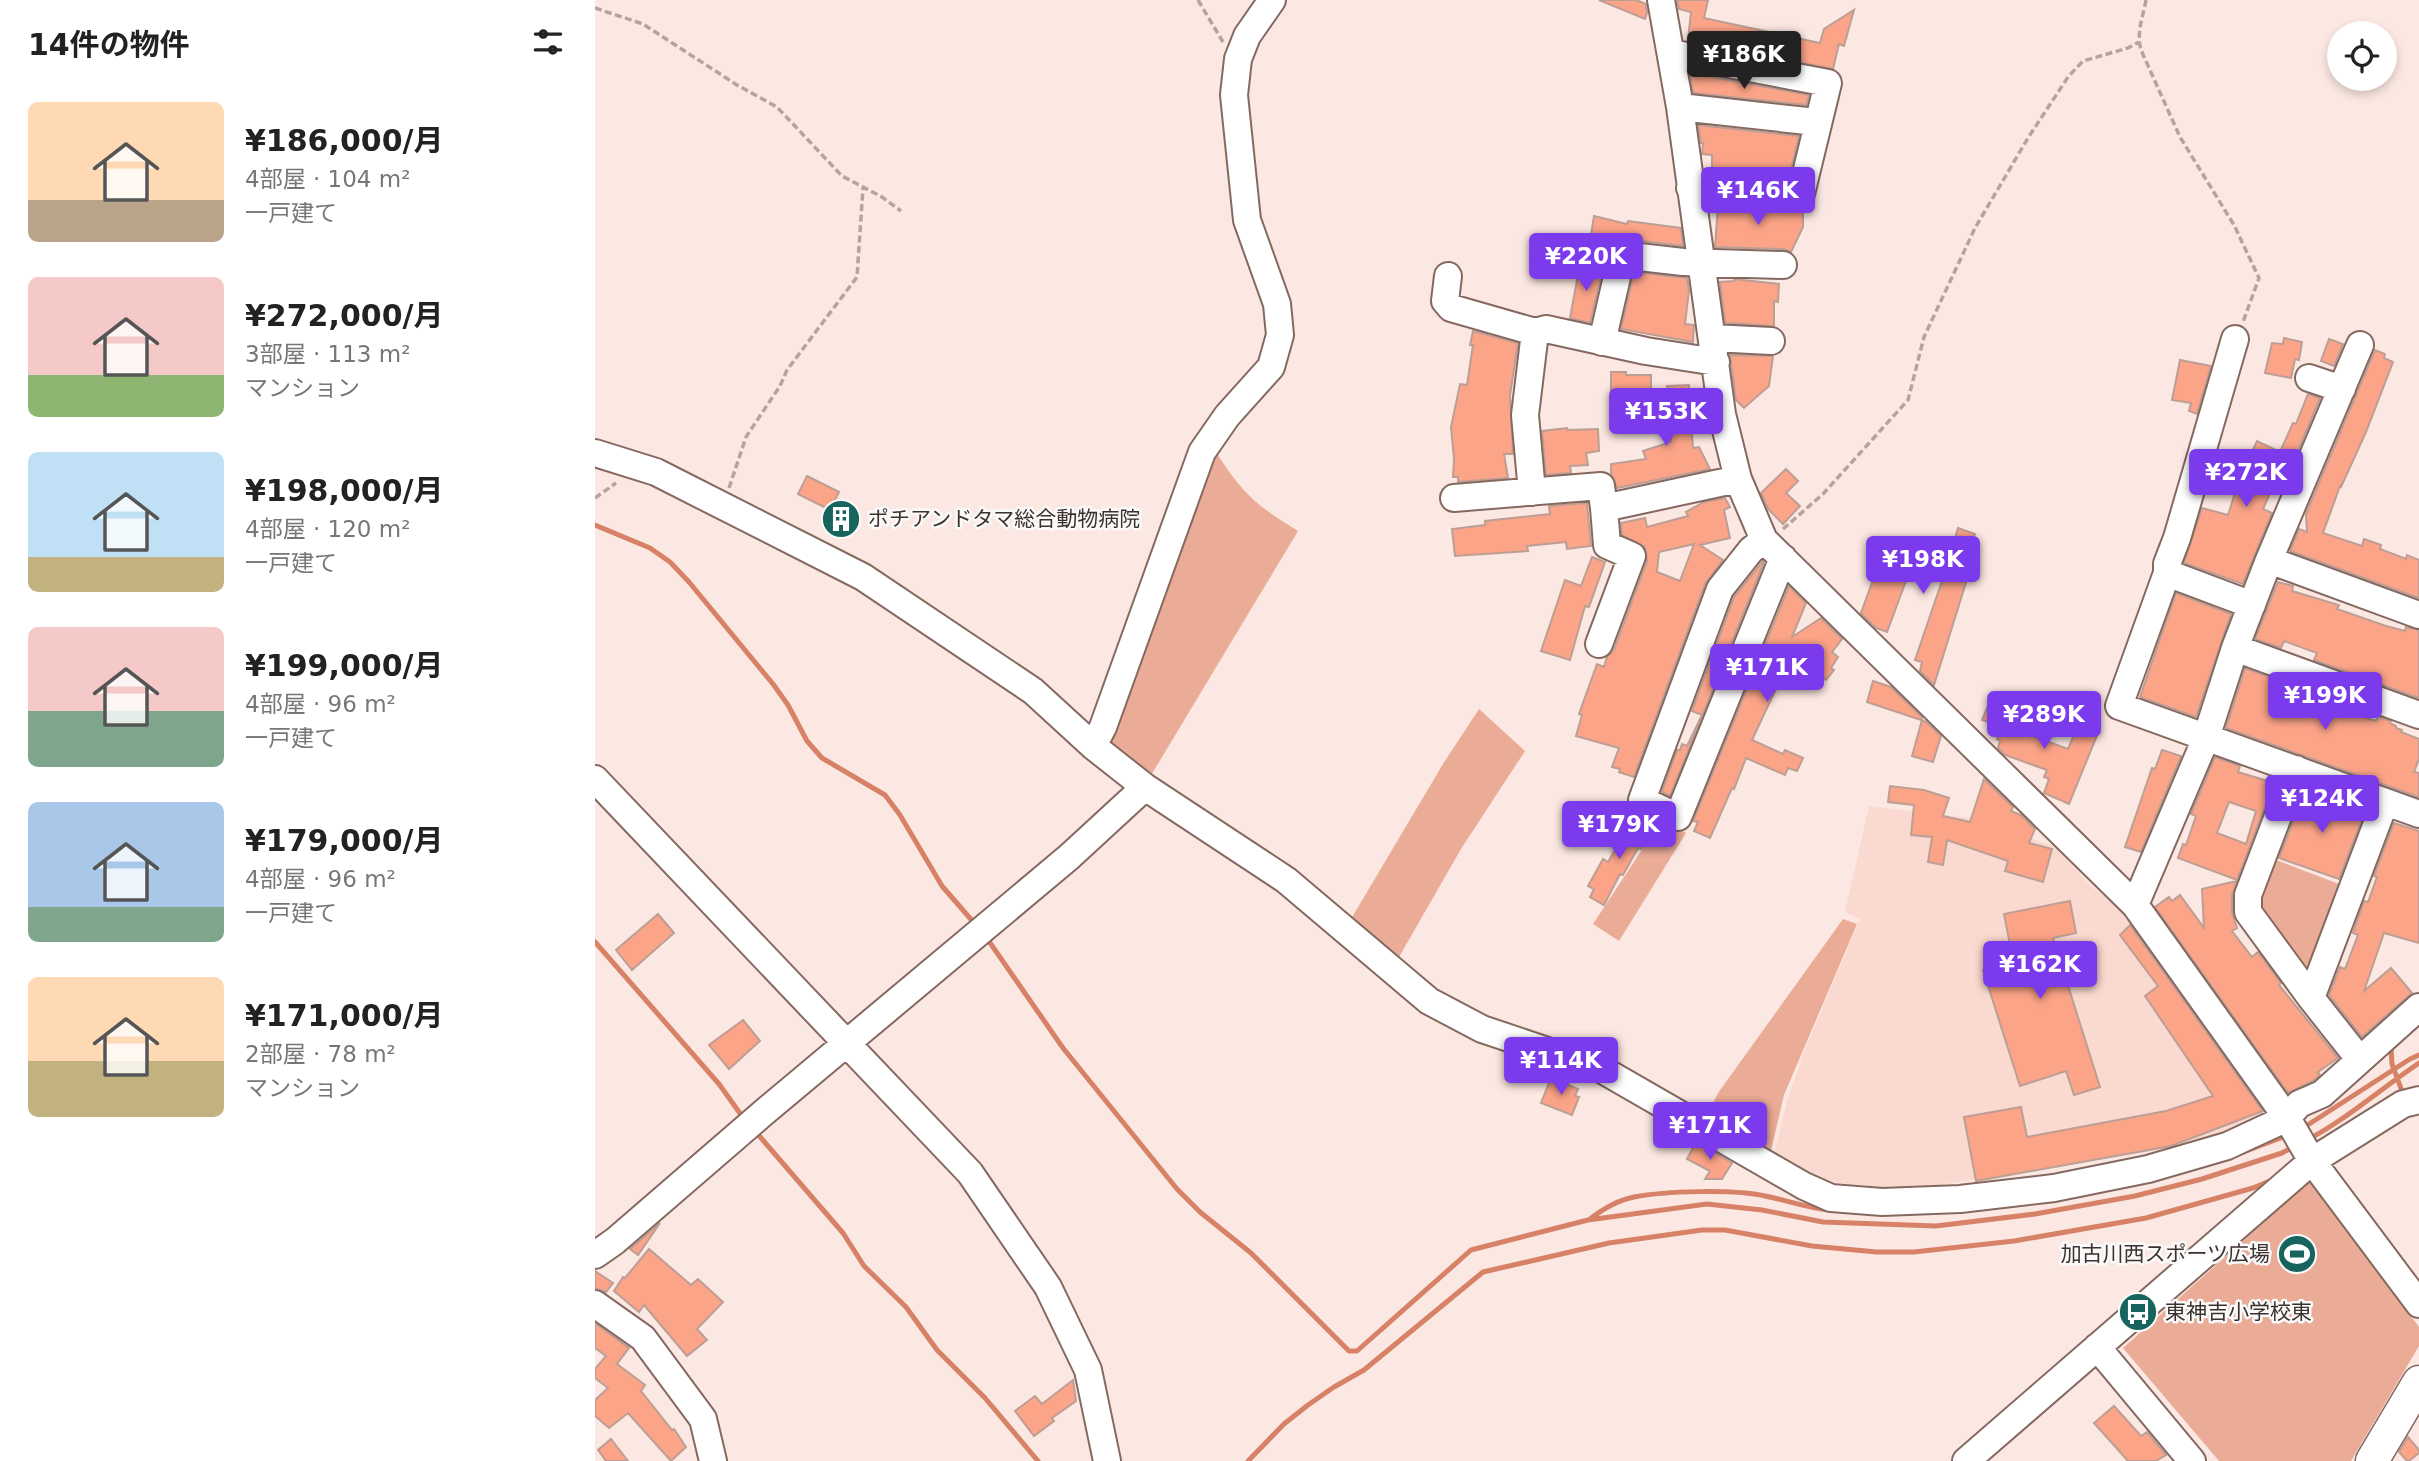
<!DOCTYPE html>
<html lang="ja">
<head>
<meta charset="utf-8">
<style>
  :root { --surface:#fff; --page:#f6f6f6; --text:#222; --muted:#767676; --accent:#7c3aed }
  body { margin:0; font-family:"DejaVu Sans","Noto Sans JP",sans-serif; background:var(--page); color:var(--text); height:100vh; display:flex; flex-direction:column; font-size:26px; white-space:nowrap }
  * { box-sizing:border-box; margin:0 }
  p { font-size:23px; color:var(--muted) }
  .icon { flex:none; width:38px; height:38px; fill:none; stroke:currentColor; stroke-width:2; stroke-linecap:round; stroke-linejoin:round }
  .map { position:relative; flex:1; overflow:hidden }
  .sheet { display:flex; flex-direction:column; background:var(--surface); width:595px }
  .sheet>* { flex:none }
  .tools { position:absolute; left:1732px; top:21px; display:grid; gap:14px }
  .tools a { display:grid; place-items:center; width:70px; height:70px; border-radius:50%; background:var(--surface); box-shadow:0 4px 10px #0003; font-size:35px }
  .price { position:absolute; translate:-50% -60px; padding:0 16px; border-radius:7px; background:var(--accent); color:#fff; font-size:23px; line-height:46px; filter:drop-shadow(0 2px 4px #0008) }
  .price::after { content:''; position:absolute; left:50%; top:42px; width:21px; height:16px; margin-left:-10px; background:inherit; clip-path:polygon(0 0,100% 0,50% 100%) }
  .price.selected { background:#222; color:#fff }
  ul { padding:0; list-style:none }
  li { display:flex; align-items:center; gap:21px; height:175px; padding:0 28px }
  li span { display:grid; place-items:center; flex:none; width:196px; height:140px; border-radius:10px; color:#555 }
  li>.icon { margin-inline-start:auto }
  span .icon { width:84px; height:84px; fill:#fffc; stroke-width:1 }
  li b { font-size:30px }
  h2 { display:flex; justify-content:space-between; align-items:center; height:84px; padding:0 28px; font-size:30px }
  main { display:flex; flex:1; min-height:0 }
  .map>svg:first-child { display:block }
</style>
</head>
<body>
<main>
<section class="sheet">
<h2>14件の物件<svg class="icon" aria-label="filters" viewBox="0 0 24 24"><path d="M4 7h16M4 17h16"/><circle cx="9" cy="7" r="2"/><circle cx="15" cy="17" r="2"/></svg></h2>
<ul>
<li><span style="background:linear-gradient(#ffd9b3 70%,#b9a48a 0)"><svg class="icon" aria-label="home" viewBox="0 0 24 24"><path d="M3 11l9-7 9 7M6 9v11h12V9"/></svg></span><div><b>¥186,000/月</b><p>4部屋 · 104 m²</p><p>一戸建て</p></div></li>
<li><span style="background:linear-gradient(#f6c9c9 70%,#8fb573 0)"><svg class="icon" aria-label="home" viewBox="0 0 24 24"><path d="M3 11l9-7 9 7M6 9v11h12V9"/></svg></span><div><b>¥272,000/月</b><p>3部屋 · 113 m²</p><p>マンション</p></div></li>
<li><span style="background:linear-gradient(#bfe0f5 75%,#c2b280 0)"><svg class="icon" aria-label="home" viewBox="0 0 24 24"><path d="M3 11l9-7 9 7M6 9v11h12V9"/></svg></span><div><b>¥198,000/月</b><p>4部屋 · 120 m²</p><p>一戸建て</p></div></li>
<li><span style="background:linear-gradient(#f6c9c9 60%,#7fa58c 0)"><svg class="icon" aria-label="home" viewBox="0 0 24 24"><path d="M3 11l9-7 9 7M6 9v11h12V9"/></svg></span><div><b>¥199,000/月</b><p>4部屋 · 96 m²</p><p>一戸建て</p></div></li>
<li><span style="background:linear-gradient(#a9c7e8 75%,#7fa58c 0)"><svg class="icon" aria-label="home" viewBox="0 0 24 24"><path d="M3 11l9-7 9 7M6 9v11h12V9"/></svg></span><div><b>¥179,000/月</b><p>4部屋 · 96 m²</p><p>一戸建て</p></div></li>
<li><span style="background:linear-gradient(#ffd9b3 60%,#c2b280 0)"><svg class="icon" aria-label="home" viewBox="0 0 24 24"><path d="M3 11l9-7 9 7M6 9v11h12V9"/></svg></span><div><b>¥171,000/月</b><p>2部屋 · 78 m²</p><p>マンション</p></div></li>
</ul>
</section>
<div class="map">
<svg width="1824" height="1461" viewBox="0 0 1824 1461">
  <rect width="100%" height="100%" fill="#fce8e2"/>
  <path fill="#fadad0" d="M1274 806 1375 818 1459 846 1496 886 1535 917 1677 1115 1596 1145 1313 1190 1244 1183 1213 1175 1179 1156 1192 1101 1211 1047 1265 919 1250 912Z"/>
  <path fill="#eaab97" d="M618 447C645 491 660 505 703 531L555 777 517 751 513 733Z
    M884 709 930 751 866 849 804 957 756 919 848 764Z
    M1068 818 1091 833 1024 941 998 924Z
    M1676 858 1749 886 1709 978 1660 911Z
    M1248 919 1262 924 1189 1095 1175 1155 1111 1117 1123 1093Z
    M1715 1181 1824 1327V1346L1756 1461H1624L1528 1348Z"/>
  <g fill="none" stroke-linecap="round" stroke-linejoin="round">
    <path stroke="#d78267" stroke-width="5" d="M0 525 55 548 75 562 94 582 178 684 193 705 212 741 227 758 290 795 305 815 347 886 380 924
      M391 937 468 1048 582 1189 605 1212 656 1253 754 1351H762L876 1250 993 1220 1112 1204 1167 1210 1228 1222 1341 1226 1440 1214 1540 1196 1607 1179 1687 1153 1700 1146
      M0 942 124 1084 149 1119
      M1799 1046 1796 1048 1797 1064 1808 1094
      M1708 1128 1815 1059 1824 1055
      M160 1131 248 1233 269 1266 311 1307 342 1350 390 1398 443 1461
      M1712 1140C1752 1119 1787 1088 1824 1063
      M1643 1154 1693 1135
      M995 1219C1008 1209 1023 1200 1039 1197 1070 1191 1139 1189 1170 1196 1191 1200 1212 1208 1234 1210
      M653 1461 689 1424 713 1405 739 1387 769 1370 888 1272 1014 1243 1107 1230H1130L1217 1246 1282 1252H1319L1419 1241 1551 1218 1658 1188 1677 1180"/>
  </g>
  <path fill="#fca488" stroke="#bd9e95" stroke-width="2" fill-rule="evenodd" d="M1004 0H1041L1051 4 1052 13 1050 19Z
    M1082 0H1113L1109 18 1225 43 1229 29 1259 10 1249 46 1244 44 1238 69 1093 40 1096 12 1084 9Z
    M1095 73 1214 95 1211 105 1098 93Z
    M1103 125 1204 136 1194 178 1117 173V155L1107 154 1108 143H1106Z
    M1123 205 1208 209V227L1196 252 1188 249 1120 247Z
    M999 216 1032 224 1033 221 1086 228 1088 246 996 235Z
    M985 264 1008 268 995 323 975 318Z
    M1039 272 1092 278 1094 290 1090 324 1099 325 1098 342 1026 329Z
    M1139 279 1184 284 1183 302 1179 301V326L1130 323 1125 282 1139 281Z
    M878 331 923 343 915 395 918 454H909L913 478 863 482V477H858L859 459 856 427 865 384 872 385 878 345H875Z
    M1689 338 1707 342 1704 360 1700 359 1696 378 1670 373 1677 343 1688 344Z
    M1734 339 1748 344 1739 366 1726 361Z
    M1780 350 1790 354 1789 358 1798 362 1771 432 1746 487 1745 486 1728 533 1767 546 1769 539 1786 545 1785 549 1811 559 1812 555 1824 560V598L1695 551 1704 529 1712 532 1711 514Z
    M1135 355 1178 356 1174 386 1149 408 1141 400Z
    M1585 360 1616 366 1602 414 1594 411 1596 403 1577 400Z
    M1016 372H1031V375H1056V394L1016 396Z
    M1094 385 1097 427 1094 429 1097 435 1098 448 1104 447 1115 469 1022 488 1016 474V464L1051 459 1048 451 1076 442 1072 386Z
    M1713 394 1725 398 1692 477 1684 473 1668 509 1677 513 1648 584 1589 563 1607 508 1633 515 1641 490 1643 491 1656 461 1653 460 1662 441 1685 452 1698 423 1701 424Z
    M972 428 973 430 1003 429 1004 451 991 453 993 465 975 466 976 473 951 475 947 431Z
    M1191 469 1203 481 1191 493 1205 506 1188 524 1173 509 1166 493Z
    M212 476 244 492 235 510 203 494Z
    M1130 498 1135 507 1129 510 1135 538 1105 545 1128 560 1110 584 1039 777 1024 772 1025 769 1017 767 1024 748 981 736 987 715 984 714 1002 664 1009 667 1012 657 1019 650 1052 561 1050 547 1027 535 1026 523 1050 518 1052 527 1093 516 1091 512 1109 502ZM1099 544 1085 581 1062 572 1064 552Z
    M242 502 262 513 249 537 229 526Z
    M992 503 996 546 972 549 971 542 932 546 933 551 860 556 857 529 890 525V521L955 514 954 506Z
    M1363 528 1380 534 1376 541 1383 544 1339 685 1325 671 1327 662 1320 660 1349 575 1318 562 1292 632 1281 628 1266 613 1290 547 1319 557 1323 549 1353 562Z
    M997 557 1010 562 994 607 990 606 975 660 946 651 970 580 986 586Z
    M1168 561 1169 562 1075 796 1067 792 1082 750H1085L1087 744 1092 746 1107 715 1097 711 1139 597Z
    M1683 582 1698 586 1697 591 1744 605 1742 609 1791 626 1810 631 1811 627 1824 630V698L1719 660 1722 653 1689 641 1686 648 1660 639Z
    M1194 586 1211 603 1197 637 1226 618 1247 639 1237 652 1243 657 1236 668 1239 670 1231 680 1196 657 1157 740 1188 754 1190 750 1208 758 1202 771 1193 768 1190 775 1151 758 1139 789 1137 788 1115 838 1099 831 1103 822 1098 821Z
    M1581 593 1636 614 1601 717 1545 697Z
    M1650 668 1754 706 1752 712 1781 721 1783 717 1796 721 1795 723 1801 726V728L1807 730 1806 732 1824 739V759L1819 772 1824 773V797L1631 728Z
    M1278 681 1296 687 1327 717 1326 720 1272 702Z
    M1392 708 1414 715 1415 711 1443 721 1438 736 1473 749 1483 725 1503 733 1474 804 1449 793 1454 779 1449 777 1452 770 1410 755 1403 748 1405 741 1402 739 1406 727 1387 720Z
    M1327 720 1331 722 1346 736 1338 762 1317 756Z
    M1567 750 1586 756 1546 852 1530 847 1557 768 1560 769Z
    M1620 757 1645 766 1643 772 1679 783 1642 880 1583 858 1588 844 1591 845 1601 816 1596 814ZM1634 802 1661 811 1651 844 1622 833Z
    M1389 779 1418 807 1416 811 1426 815 1440 829 1434 843 1457 849 1448 882 1410 871 1413 861 1352 840 1348 865 1333 862 1337 837 1316 835 1319 805 1293 802 1295 786 1329 790 1354 798 1348 816 1375 822Z
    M1710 790 1770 811 1744 879 1684 858Z
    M1046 818 1062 825 1046 849 1043 848 1028 875 1025 874 1009 905 995 897 999 889 993 886 1008 859 1013 862 1021 848 1023 849Z
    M1799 823 1824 831V943L1789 933 1769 991 1796 968 1817 993 1767 1037 1734 995 1745 967 1750 969 1763 935 1758 933 1769 901 1773 902 1782 877 1779 876Z
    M1642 881 1637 895V912L1642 928 1637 931 1657 957 1663 952 1686 983 1684 985 1743 1058 1723 1072 1725 1075 1718 1081 1693 1093 1560 907 1574 897 1577 901 1585 895 1609 928 1607 889Z
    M1475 901 1481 933 1458 938 1505 1087 1479 1095 1471 1071 1425 1086 1388 970 1418 960 1409 914Z
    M63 914 79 933 37 970 21 950Z
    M1535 925 1668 1111 1576 1146 1381 1181 1369 1117 1426 1107 1432 1137 1571 1111 1618 1096 1550 996 1563 986 1525 935Z
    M148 1020 165 1041 134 1069 114 1045Z
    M956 1078 983 1089 980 1096 984 1097 977 1115 946 1103Z
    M1101 1142 1137 1163 1127 1179H1110L1115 1171 1092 1159Z
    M65 1223 43 1255 35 1249Z
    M54 1249 96 1285 103 1279 128 1302 102 1329 112 1340 92 1356 49 1305 44 1312 19 1291 28 1277 30 1278Z
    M0 1271 18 1283 11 1292 0 1288Z
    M0 1323 34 1348 22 1364 50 1385 46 1391 77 1430 79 1429 91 1447 76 1461 33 1413 14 1428 0 1416V1400L13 1388 0 1378V1369L11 1356 0 1348Z
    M478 1380 481 1401 457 1418 459 1421 439 1436 420 1411 440 1396 447 1404Z
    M1519 1406 1546 1436 1552 1432 1571 1455 1561 1461H1533L1499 1423Z
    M1813 1437 1824 1450V1453L1814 1461H1812L1804 1452Z
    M16 1439 33 1461H11L3 1450Z"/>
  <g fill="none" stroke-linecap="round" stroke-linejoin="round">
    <g stroke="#856960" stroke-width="30">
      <path id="minor" d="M1066 0 1085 107 1127 414 1143 479 1169 540 1540 905 1692 1118 1717 1161 1824 1304
        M1076 53 1233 83 1206 194 1095 188
        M1085 107 1221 122
        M990 250 1027 255
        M853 276 850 301 856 308 940 332 951 329 1051 351 1121 362
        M1118 338 1176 341
        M1007 342 1027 255 1088 262 1188 265
        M1714 378 1747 389
        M0 453 61 472 268 577 438 691 498 746 550 787 691 880 834 1001 887 1029 1006 1069 1209 1186 1236 1198 1287 1202 1365 1199 1459 1188 1553 1169 1632 1146 1692 1118 1704 1104 1727 1094 1824 1007
        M937 492 930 415 940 332
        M859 498 1006 486 1009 508
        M1169 540 1156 550 1125 589 1047 800 1083 817 1188 558
        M1674 560 1824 615
        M1572 573V564L1582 538 1640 339
        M1657 605 1572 573 1524 706 1824 814
        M1004 644 1037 556 1012 545 1009 508 1143 479
        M1640 648 1824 715
        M498 746 508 727 607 452 632 416 676 367 685 335 682 304 652 220 639 95 643 59 652 36 677 0
        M1701 769 1653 895V912L1716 998 1765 1060
        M0 779 375 1173 453 1287 493 1370 512 1461
        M1540 905 1611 738 1640 648 1674 560 1765 345
        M1716 998 1790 802
        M0 1255 20 1241 167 1114 474 857 550 787
        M0 1304 48 1338 108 1419 118 1461
        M1502 1347 1597 1461
        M1371 1461 1717 1161 1808 1104 1824 1100"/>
    </g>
    <g stroke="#856960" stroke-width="35">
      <path id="major" d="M1777 1461 1824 1382"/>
    </g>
    <path stroke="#b5a49e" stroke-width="3.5" stroke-dasharray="7 3.5" stroke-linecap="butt" d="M603 0 628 42
      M1551 0C1548 17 1541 33 1546 50L1585 137 1639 225 1664 278 1648 322
      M0 8 48 24 142 85 182 107 247 176 287 197 306 211
      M134 488 151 437 185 386 192 370 262 277 268 188
      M0 498 21 483
      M1188 529 1228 494 1313 400 1329 337 1380 228 1433 138 1473 77 1488 61 1533 48 1544 42"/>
    <use href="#minor" stroke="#fff" stroke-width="26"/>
    <use href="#major" stroke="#fff" stroke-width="32"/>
  </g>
  <defs>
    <g id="building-disc" transform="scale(2.0125)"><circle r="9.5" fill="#17645f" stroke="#fafafa"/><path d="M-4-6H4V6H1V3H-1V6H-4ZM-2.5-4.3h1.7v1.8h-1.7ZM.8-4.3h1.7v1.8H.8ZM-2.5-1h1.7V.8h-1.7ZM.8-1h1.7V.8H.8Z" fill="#fff"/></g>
    <g id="stadium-disc" transform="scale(2.0125)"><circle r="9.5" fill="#17645f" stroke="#fafafa"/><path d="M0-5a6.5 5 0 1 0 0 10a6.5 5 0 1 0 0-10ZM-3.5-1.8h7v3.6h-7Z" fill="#fff"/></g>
    <g id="bus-disc" transform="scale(2.0125)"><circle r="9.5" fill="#17645f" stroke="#fafafa"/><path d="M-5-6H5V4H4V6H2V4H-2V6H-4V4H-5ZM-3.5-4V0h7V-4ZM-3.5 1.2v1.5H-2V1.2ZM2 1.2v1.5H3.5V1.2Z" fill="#fff"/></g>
  </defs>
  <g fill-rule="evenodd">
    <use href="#building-disc" x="246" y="519"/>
    <use href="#stadium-disc" x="1702" y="1254"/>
    <use href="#bus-disc" x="1543" y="1312"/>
  </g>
  <g text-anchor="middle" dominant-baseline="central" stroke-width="5" stroke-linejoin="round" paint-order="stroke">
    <g font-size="21" fill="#3d312d" stroke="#fafafa" text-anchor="start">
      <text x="273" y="519">ポチアンドタマ総合動物病院</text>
      <text x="1675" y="1254" text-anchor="end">加古川西スポーツ広場</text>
      <text x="1570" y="1312">東神吉小学校東</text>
    </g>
  </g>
</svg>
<div class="tools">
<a><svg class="icon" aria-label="locate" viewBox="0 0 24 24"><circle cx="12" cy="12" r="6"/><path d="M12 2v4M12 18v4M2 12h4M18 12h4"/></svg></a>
</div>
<b class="price selected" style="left:1149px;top:91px">¥186K</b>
<b class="price" style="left:1163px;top:227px">¥146K</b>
<b class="price" style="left:991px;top:293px">¥220K</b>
<b class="price" style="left:1071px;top:448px">¥153K</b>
<b class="price" style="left:1651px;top:509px">¥272K</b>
<b class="price" style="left:1328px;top:596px">¥198K</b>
<b class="price" style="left:1172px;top:704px">¥171K</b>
<b class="price" style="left:1730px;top:732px">¥199K</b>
<b class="price" style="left:1449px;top:751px">¥289K</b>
<b class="price" style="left:1727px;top:835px">¥124K</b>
<b class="price" style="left:1024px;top:861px">¥179K</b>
<b class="price" style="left:1445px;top:1001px">¥162K</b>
<b class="price" style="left:966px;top:1097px">¥114K</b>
<b class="price" style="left:1115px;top:1162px">¥171K</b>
</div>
</main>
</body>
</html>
